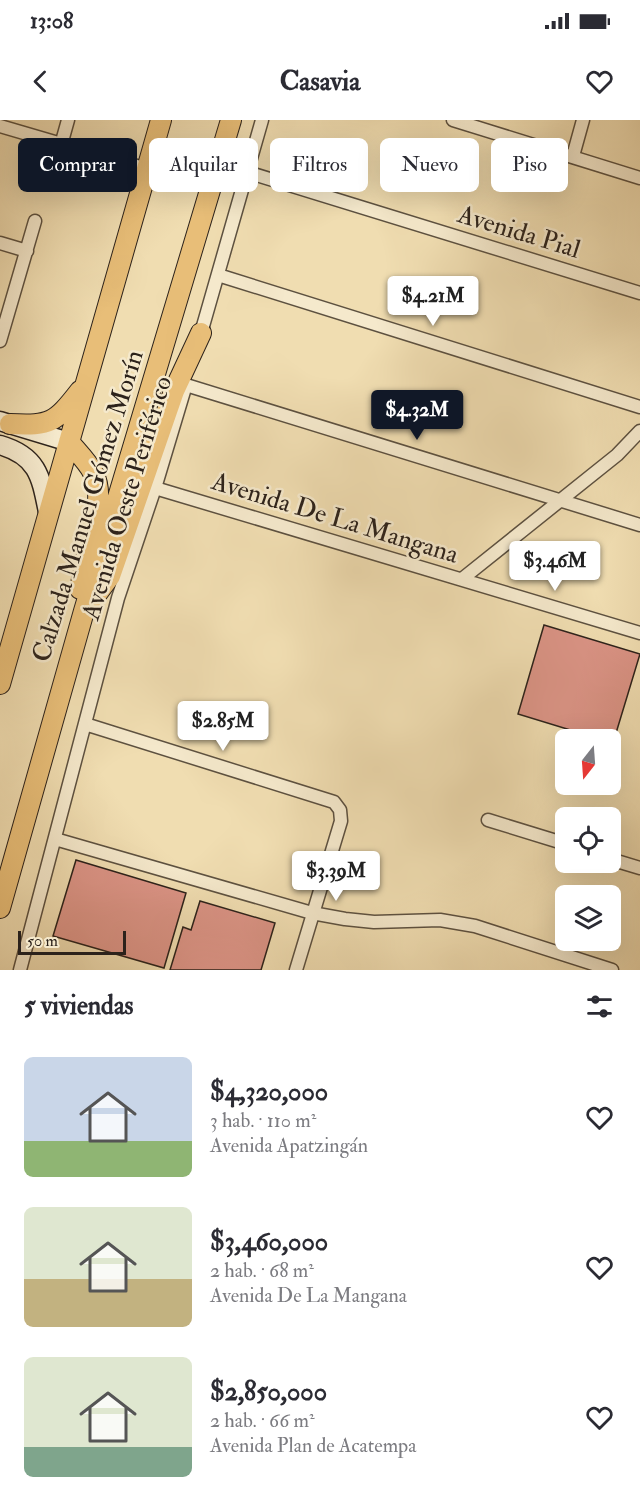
<!DOCTYPE html>
<html lang="es">
<head>
<meta charset="utf-8">
<style>
  :root { --surface:#fff; --page:#f7f7f7; --text:#2b2b33; --muted:#7c7c81; --accent:#111827 }
  body { margin:0; font-family:"IM FELL Double Pica",serif; background:var(--page); color:var(--text); height:100vh; display:flex; flex-direction:column; font-size:22px; white-space:nowrap }
  * { box-sizing:border-box; margin:0 }
  p { font-size:20px; color:var(--muted) }
  .icon { flex:none; width:33px; height:33px; fill:none; stroke:currentColor; stroke-width:2; stroke-linecap:round; stroke-linejoin:round }
  .map { position:relative; height:850px; overflow:hidden }
  .details { display:flex; flex-direction:column; background:var(--surface); flex:1 }
  .details>* { flex:none }
  .guide { position:absolute; left:18px; top:18px; width:604px; height:54px; display:flex; gap:12px }
  .needle { width:39px; rotate:197deg }
  .tools { position:absolute; left:555px; top:609px; display:grid; gap:12px }
  .tools a { display:grid; place-items:center; width:66px; height:66px; border-radius:9px; background:var(--surface); box-shadow:0 6px 24px #0002; font-size:30px }
  .scale { position:absolute; left:18px; bottom:15px; width:108px; box-sizing:border-box; padding-left:6px; border:3px solid #2c221b; border-top:0; font-size:16px; line-height:21px; white-space:nowrap; color:#2c221b; -webkit-text-stroke:4px #f5e9cc; paint-order:stroke }
  .price { position:absolute; translate:-50% -51px; padding:0 14px; border-radius:6px; background:#fff; color:#222; font-size:20px; line-height:39px; filter:drop-shadow(0 2px 3px #0008) }
  .price::after { content:''; position:absolute; left:50%; top:36px; width:18px; height:14px; margin-left:-9px; background:inherit; clip-path:polygon(0 0,100% 0,50% 100%) }
  .price.current { background:var(--accent); color:#fff }
  ul { padding:0; list-style:none }
  li { display:flex; align-items:center; gap:18px; height:150px; padding:0 24px }
  li span { display:grid; place-items:center; flex:none; width:168px; height:120px; border-radius:9px; color:#555 }
  li>.icon { margin-inline-start:auto }
  span .icon { width:72px; height:72px; fill:#fffc; stroke-width:1 }
  li b { font-size:26px }
  h2 { display:flex; justify-content:space-between; align-items:center; height:72px; padding:0 24px; font-size:26px }
  .chip { padding:0 21px; border-radius:9px; background:var(--surface); box-shadow:0 6px 24px #0002; font-size:21px; line-height:54px }
  .chip.current { background:var(--accent); color:#fff }
  .status { display:flex; justify-content:space-between; align-items:center; height:42px; padding:0 30px; background:var(--surface); direction:ltr }
  .status svg { height:16px; fill:currentColor }
  header { display:flex; justify-content:space-between; align-items:center; height:78px; padding:0 24px; background:var(--surface); font-size:27px; font-weight:700 }
  .map>svg:first-child { display:block }
</style>
</head>
<body>
<div class="status"><b>13:08</b><svg viewBox="0 0 49 12"><path d="M0 12V9h3v3zM5 12V6h3v6zM10 12V3h3v9zM15 12V0h3v12zM26 1h20v11H26zM47 4h2v5h-2z"/></svg></div>
<header><svg class="icon" aria-label="back" viewBox="0 0 24 24"><path d="M15 5l-7 7 7 7"/></svg>Casavia<svg class="icon" aria-label="heart" viewBox="0 0 24 24"><path d="M12 20l-8-8c-3-5 5-10 8-4 3-6 11-1 8 4z"/></svg></header>
<div class="map">
<svg width="640" height="850" viewBox="0 0 640 850">
  <rect width="100%" height="100%" fill="#f0ddb1"/>
  <filter id="stains"><feTurbulence type="fractalNoise" baseFrequency=".00333" numOctaves="4"/><feColorMatrix values="0 0 0 0 .2 0 0 0 0 .09 0 0 0 0 .02 0 0 0 .5 -.17"/></filter>
  <radialGradient id="worn" r=".72"><stop offset=".6" stop-color="#630" stop-opacity="0"/><stop offset="1" stop-color="#630" stop-opacity=".3"/></radialGradient>
  <path fill="#db9486" stroke="#2c221b" stroke-width="1.5" d="M544 505 640 534 613 623 610 620H603L518 594Z
    M76 740 186 773 164 848 53 816Z
    M200 781 275 803 261 850H170L183 807 191 810Z"/>
  <g fill="none" stroke-linecap="round" stroke-linejoin="round">
    <g stroke="#5d5140" stroke-width="15">
      <path id="street" d="M453 0 640 58
        M0 6 147 49
        M61 25 68 0
        M573 36 583 0
        M247 52 640 173
        M0 123 27 131
        M218 155 640 287
        M199 220 262 0
        M0 221 35 101
        M186 265 640 405
        M155 368 640 513
        M462 459 617 335 640 311
        M85 604 334 682 340 690 341 701 296 850
        M488 700 566 724
        M55 719 312 793 345 799 374 802 440 800 475 806 612 850
        M610 739 640 748
        M20 850 118 478 155 368 185 268"/>
    </g>
    <g stroke="#2c221b" stroke-width="21">
      <path id="secondary" d="M0 301 69 322
        M0 325C38 336 41 357 48 392"/>
    </g>
    <g stroke="#2c221b" stroke-width="22">
      <path id="primary" d="M10 304C51 306 55 303 80 271
        M69 322C87 343 100 353 98 381L80 469
        M93 479 110 456 174 271 201 213
        M0 564 161 0
        M0 788 84 491 231 0"/>
    </g>
    <use href="#street" stroke="#f5e9cc" stroke-width="12"/>
    <use href="#secondary" stroke="#f5e9cc" stroke-width="18"/>
    <use href="#primary" stroke="#e8be78" stroke-width="20"/>
  </g>
  <g text-anchor="middle" dominant-baseline="central" stroke-width="5" stroke-linejoin="round" paint-order="stroke">
    <g font-size="26" fill="#2c221b" stroke="#f5e9cc">
      <text transform="translate(519 112) rotate(17)">Avenida Pial</text>
      <text transform="translate(127 378) rotate(-73)">Avenida Oeste Periférico</text>
      <text transform="translate(88 386) rotate(-73)">Calzada Manuel Gómez Morín</text>
      <text transform="translate(335 398) rotate(17)">Avenida De La Mangana</text>
    </g>
  </g>
  <rect width="100%" height="100%" filter="url(#stains)"/>
  <rect width="100%" height="100%" fill="url(#worn)"/>
</svg>
<div class="tools">
<a><svg class="needle" viewBox="-14 -14 28 28"><path d="M0-13l5 13h-10z" fill="#e53935"/><path d="M0 13l5-13h-10z" fill="#7c7c81"/></svg></a>
<a><svg class="icon" aria-label="locate" viewBox="0 0 24 24"><circle cx="12" cy="12" r="6"/><path d="M12 2v4M12 18v4M2 12h4M18 12h4"/></svg></a>
<a><svg class="icon" aria-label="layers" viewBox="0 0 24 24"><path d="M12 4l9 5-9 5-9-5zM3 14l9 5 9-5"/></svg></a>
</div>
<div class="scale">50 m</div>
<b class="price" style="left:433px;top:207px">$4.21M</b>
<b class="price current" style="left:417px;top:321px">$4.32M</b>
<b class="price" style="left:555px;top:472px">$3.46M</b>
<b class="price" style="left:223px;top:632px">$2.85M</b>
<b class="price" style="left:336px;top:782px">$3.39M</b>
<div class="guide">
<a class="chip current">Comprar</a>
<a class="chip">Alquilar</a>
<a class="chip">Filtros</a>
<a class="chip">Nuevo</a>
<a class="chip">Piso</a>
</div>
</div>
<section class="details">
<h2>5 viviendas<svg class="icon" aria-label="filters" viewBox="0 0 24 24"><path d="M4 7h16M4 17h16"/><circle cx="9" cy="7" r="2"/><circle cx="15" cy="17" r="2"/></svg></h2>
<ul>
<li><span style="background:linear-gradient(#c9d6e8 70%,#8fb573 0)"><svg class="icon" aria-label="home" viewBox="0 0 24 24"><path d="M3 11l9-7 9 7M6 9v11h12V9"/></svg></span><div><b>$4,320,000</b><p>3 hab. · 110 m²</p><p>Avenida Apatzingán</p></div><svg class="icon" aria-label="heart" viewBox="0 0 24 24"><path d="M12 20l-8-8c-3-5 5-10 8-4 3-6 11-1 8 4z"/></svg></li>
<li><span style="background:linear-gradient(#dfe7d0 60%,#c2b280 0)"><svg class="icon" aria-label="home" viewBox="0 0 24 24"><path d="M3 11l9-7 9 7M6 9v11h12V9"/></svg></span><div><b>$3,460,000</b><p>2 hab. · 68 m²</p><p>Avenida De La Mangana</p></div><svg class="icon" aria-label="heart" viewBox="0 0 24 24"><path d="M12 20l-8-8c-3-5 5-10 8-4 3-6 11-1 8 4z"/></svg></li>
<li><span style="background:linear-gradient(#dfe7d0 75%,#7fa58c 0)"><svg class="icon" aria-label="home" viewBox="0 0 24 24"><path d="M3 11l9-7 9 7M6 9v11h12V9"/></svg></span><div><b>$2,850,000</b><p>2 hab. · 66 m²</p><p>Avenida Plan de Acatempa</p></div><svg class="icon" aria-label="heart" viewBox="0 0 24 24"><path d="M12 20l-8-8c-3-5 5-10 8-4 3-6 11-1 8 4z"/></svg></li>
</ul>
</section>
</body>
</html>
